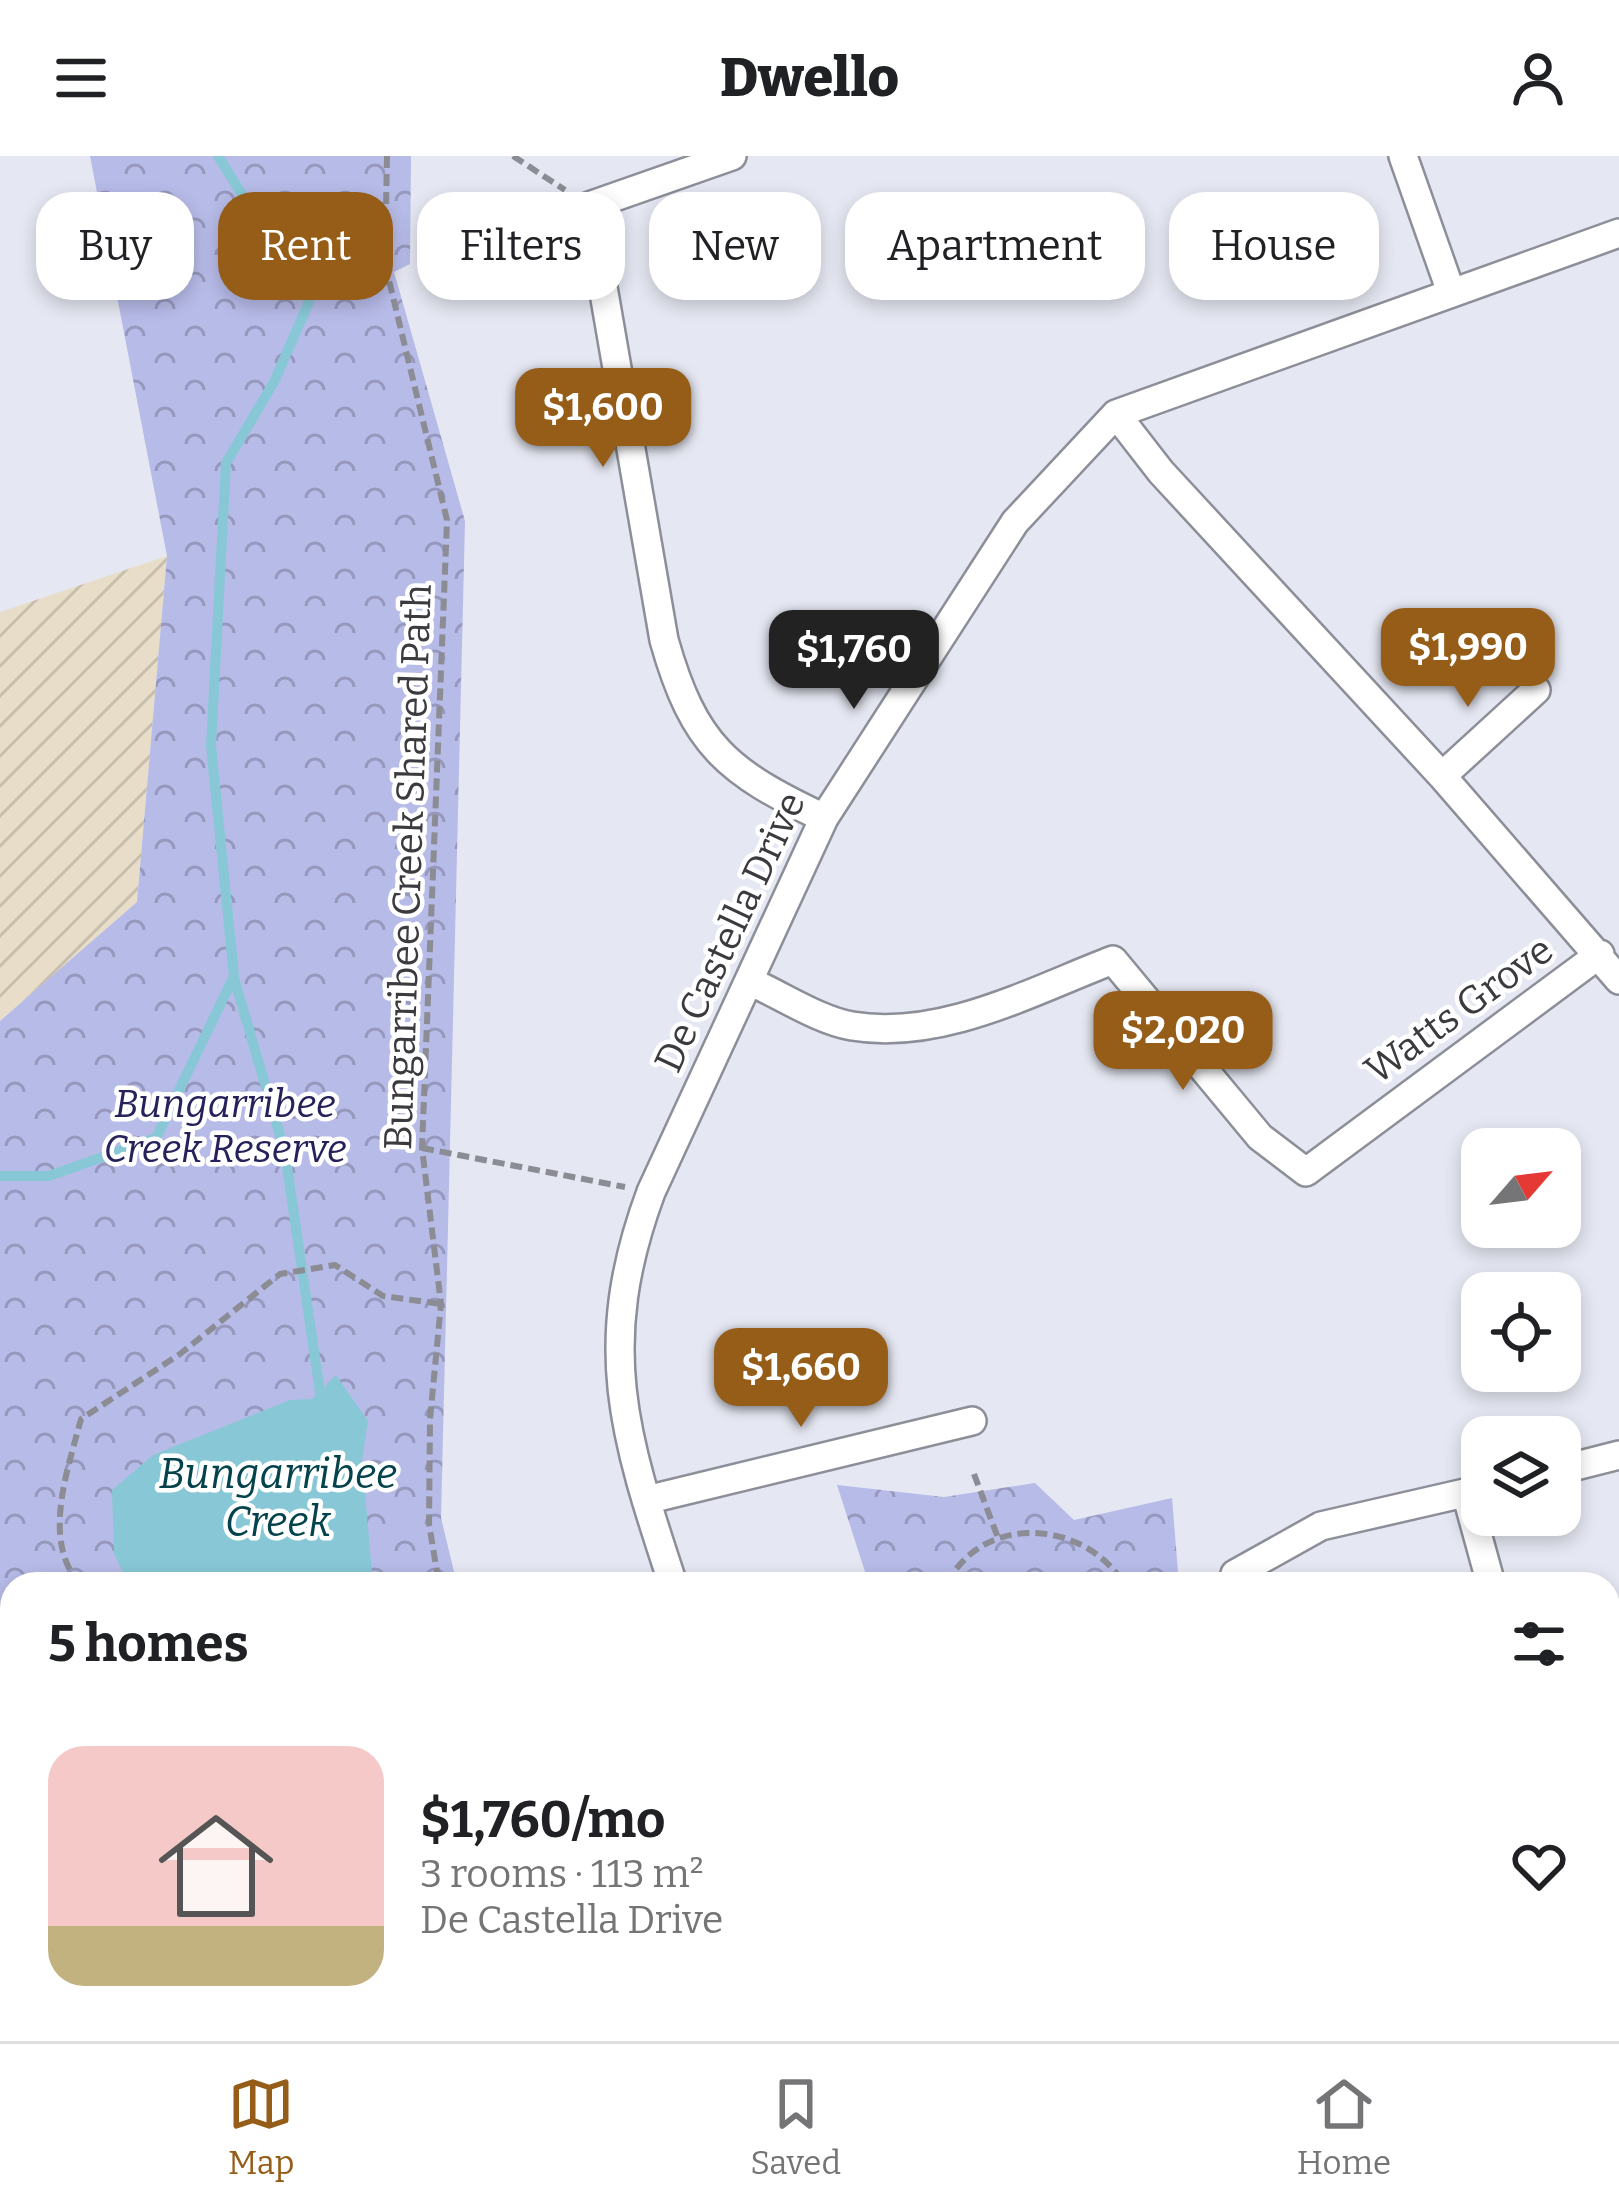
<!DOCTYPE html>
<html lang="en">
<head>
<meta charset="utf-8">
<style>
  :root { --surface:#fff; --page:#f6f6f6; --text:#202124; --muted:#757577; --line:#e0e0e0; --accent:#955d17 }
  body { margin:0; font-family:Bitter,serif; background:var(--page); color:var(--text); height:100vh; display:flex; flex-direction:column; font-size:45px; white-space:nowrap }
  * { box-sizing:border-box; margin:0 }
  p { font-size:39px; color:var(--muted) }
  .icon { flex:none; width:66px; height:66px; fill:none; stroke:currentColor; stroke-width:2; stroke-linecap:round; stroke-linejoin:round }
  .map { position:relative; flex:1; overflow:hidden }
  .side { position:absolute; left:0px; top:1416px; width:1620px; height:471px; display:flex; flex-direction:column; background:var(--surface); border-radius:36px 36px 0 0; box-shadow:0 6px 18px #0003 }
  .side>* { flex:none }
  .banner { position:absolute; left:36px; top:36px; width:1548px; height:108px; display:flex; gap:24px }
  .needle { width:78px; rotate:62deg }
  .controls { position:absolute; left:1461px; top:972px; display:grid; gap:24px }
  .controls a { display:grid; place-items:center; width:120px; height:120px; border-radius:24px; background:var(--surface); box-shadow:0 6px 18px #0003; font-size:60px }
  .price { position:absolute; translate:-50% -102px; padding:0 27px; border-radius:24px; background:var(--accent); color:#fff; font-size:39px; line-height:78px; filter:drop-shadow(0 3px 6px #0008) }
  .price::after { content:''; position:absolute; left:50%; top:72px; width:36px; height:27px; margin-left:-18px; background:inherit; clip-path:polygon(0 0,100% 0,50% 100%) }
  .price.active { background:#222; color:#fff }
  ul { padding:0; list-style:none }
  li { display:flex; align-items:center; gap:36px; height:300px; padding:0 48px }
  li+li { border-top:3px solid var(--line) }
  li span { display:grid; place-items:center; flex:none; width:336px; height:240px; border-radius:36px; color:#555 }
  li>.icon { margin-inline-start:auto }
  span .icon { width:144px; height:144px; fill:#fffc; stroke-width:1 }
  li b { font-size:51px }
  h2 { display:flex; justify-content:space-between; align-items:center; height:144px; padding:0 48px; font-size:51px }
  .tag { padding:0 42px; border-radius:36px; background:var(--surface); box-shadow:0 6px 18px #0003; font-size:42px; line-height:108px }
  .tag.active { background:var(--accent); color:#fff }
  header { display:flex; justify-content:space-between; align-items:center; height:156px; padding:0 48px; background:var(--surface); font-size:54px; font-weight:800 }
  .tabs { display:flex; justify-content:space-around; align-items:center; height:168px; border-top:3px solid var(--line); background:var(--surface); font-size:33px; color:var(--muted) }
  .tabs a { display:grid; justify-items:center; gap:6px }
  .tabs .active { color:var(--accent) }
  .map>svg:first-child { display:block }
</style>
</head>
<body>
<header><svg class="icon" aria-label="menu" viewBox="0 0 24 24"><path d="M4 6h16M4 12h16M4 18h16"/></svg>Dwello<svg class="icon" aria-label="person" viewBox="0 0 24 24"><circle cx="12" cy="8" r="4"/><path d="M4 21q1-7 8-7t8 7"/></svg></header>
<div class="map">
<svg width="1619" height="1885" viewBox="0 0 1619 1885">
  <defs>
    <pattern id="industrial-furrows" width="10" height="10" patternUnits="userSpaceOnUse" patternTransform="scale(3)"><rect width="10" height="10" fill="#e7ddc8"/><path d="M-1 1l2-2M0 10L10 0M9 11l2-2" fill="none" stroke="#c7bead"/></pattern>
    <pattern id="park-crowns" width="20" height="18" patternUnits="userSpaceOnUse" patternTransform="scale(3)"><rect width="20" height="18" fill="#b7bbe8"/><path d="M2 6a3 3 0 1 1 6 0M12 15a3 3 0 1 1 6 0" fill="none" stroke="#9699bd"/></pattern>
  </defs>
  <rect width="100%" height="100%" fill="#e5e7f2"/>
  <path fill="url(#industrial-furrows)" d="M167 400 137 747 0 865V456Z"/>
  <path fill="url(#park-crowns)" d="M90 0H411L410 108 394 116 465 365 441 1362 457 1428H12V1875H605L609 1885H0V865L137 746 167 400Z
    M1035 1327 1074 1364 1172 1342 1179 1428H869L837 1329 944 1341Z"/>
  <path fill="#88c8d6" d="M336 1219 368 1265 362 1304 373 1428H128L114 1397 112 1334 153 1299 290 1244 312 1243Z
    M12 1692V1803L0 1805V1695Z"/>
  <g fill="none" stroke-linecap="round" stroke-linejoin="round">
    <path stroke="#88c8d6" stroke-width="10" d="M234 822 285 997 321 1243
      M0 1020H49L156 982 234 820 211 590 226 307 274 226 309 146 218 0"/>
    <g stroke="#8c8e98" stroke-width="32">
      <path id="minor" d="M732 0 589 50 664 484C694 590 727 616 824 662
        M1403 0 1451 136
        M1116 258 1161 316 1442 620 1619 824
        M1442 620 1536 534
        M749 825C781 839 818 864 852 870 941 885 1032 835 1113 804L1260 981 1306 1016 1600 798
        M1560 1314 1619 1299
        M1466 1337 1491 1428
        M646 1344 972 1265
        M1235 1418 1321 1370 1482 1333
        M673 1428C624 1280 594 1190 651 1036L824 662 1015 366 1116 258 1619 77
        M819 1875 822 1885
        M1119 1875 1123 1885"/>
    </g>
    <path stroke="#8b8c94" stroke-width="6" stroke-dasharray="12 6" stroke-linecap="butt" d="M387 0 385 108 447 364 422 992 441 1148 430 1263 429 1368 439 1428
      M513 0 565 34
      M422 992 625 1031
      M974 1318 998 1382
      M80 1428C41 1385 68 1313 81 1263L180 1198 280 1118 335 1109 383 1140 441 1148
      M947 1428C983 1356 1085 1364 1124 1428
      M0 1622 12 1620
      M575 1875 577 1885
      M385 1885 388 1875"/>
    <use href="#minor" stroke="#fff" stroke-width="27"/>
  </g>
  <g text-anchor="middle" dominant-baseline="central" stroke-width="9" stroke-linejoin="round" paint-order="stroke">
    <g font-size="39" fill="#3a3a3f" stroke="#fff">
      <text transform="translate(408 711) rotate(-88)">Bungarribee Creek Shared Path</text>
      <text transform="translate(730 776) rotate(-65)">De Castella Drive</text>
      <text transform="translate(1459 854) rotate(-36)">Watts Grove</text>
    </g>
    <g font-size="39" font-style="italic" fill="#25215a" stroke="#fff">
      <text x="225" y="948">Bungarribee<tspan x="225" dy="45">Creek Reserve</tspan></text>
    </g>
    <g font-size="42" font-style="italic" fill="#04424c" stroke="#fff">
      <text x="278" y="1318">Bungarribee<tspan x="278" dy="48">Creek</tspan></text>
    </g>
  </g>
</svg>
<div class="controls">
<a><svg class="needle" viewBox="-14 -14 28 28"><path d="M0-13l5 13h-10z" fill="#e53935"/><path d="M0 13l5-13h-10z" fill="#757577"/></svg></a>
<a><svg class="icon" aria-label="locate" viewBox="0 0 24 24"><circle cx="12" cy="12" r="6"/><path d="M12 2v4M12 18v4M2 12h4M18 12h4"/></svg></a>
<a><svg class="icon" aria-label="layers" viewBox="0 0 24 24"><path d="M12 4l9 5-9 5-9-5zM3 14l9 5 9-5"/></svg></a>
</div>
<b class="price" style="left:603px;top:314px">$1,600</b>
<b class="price" style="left:1468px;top:554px">$1,990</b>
<b class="price active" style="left:854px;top:556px">$1,760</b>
<b class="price" style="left:1183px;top:937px">$2,020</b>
<b class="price" style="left:801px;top:1274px">$1,660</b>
<div class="banner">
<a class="tag">Buy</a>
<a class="tag active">Rent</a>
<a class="tag">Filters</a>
<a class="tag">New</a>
<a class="tag">Apartment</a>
<a class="tag">House</a>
</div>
<section class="side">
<h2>5 homes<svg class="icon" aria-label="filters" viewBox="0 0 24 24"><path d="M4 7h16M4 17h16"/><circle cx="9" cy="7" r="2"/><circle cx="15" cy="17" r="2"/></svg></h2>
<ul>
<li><span style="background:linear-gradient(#f6c9c9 75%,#c2b280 0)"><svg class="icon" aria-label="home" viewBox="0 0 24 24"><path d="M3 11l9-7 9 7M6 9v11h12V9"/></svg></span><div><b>$1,760/mo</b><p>3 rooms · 113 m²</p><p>De Castella Drive</p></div><svg class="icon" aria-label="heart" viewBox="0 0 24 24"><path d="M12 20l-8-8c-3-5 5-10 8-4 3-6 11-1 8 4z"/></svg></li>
</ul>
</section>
</div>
<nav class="tabs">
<a class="active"><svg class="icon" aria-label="map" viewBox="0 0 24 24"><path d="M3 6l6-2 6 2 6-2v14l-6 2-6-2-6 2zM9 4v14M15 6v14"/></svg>Map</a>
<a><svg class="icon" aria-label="saved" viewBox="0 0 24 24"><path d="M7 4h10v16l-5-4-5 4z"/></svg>Saved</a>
<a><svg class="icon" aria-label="home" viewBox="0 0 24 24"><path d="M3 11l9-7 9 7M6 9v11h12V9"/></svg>Home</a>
</nav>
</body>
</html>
